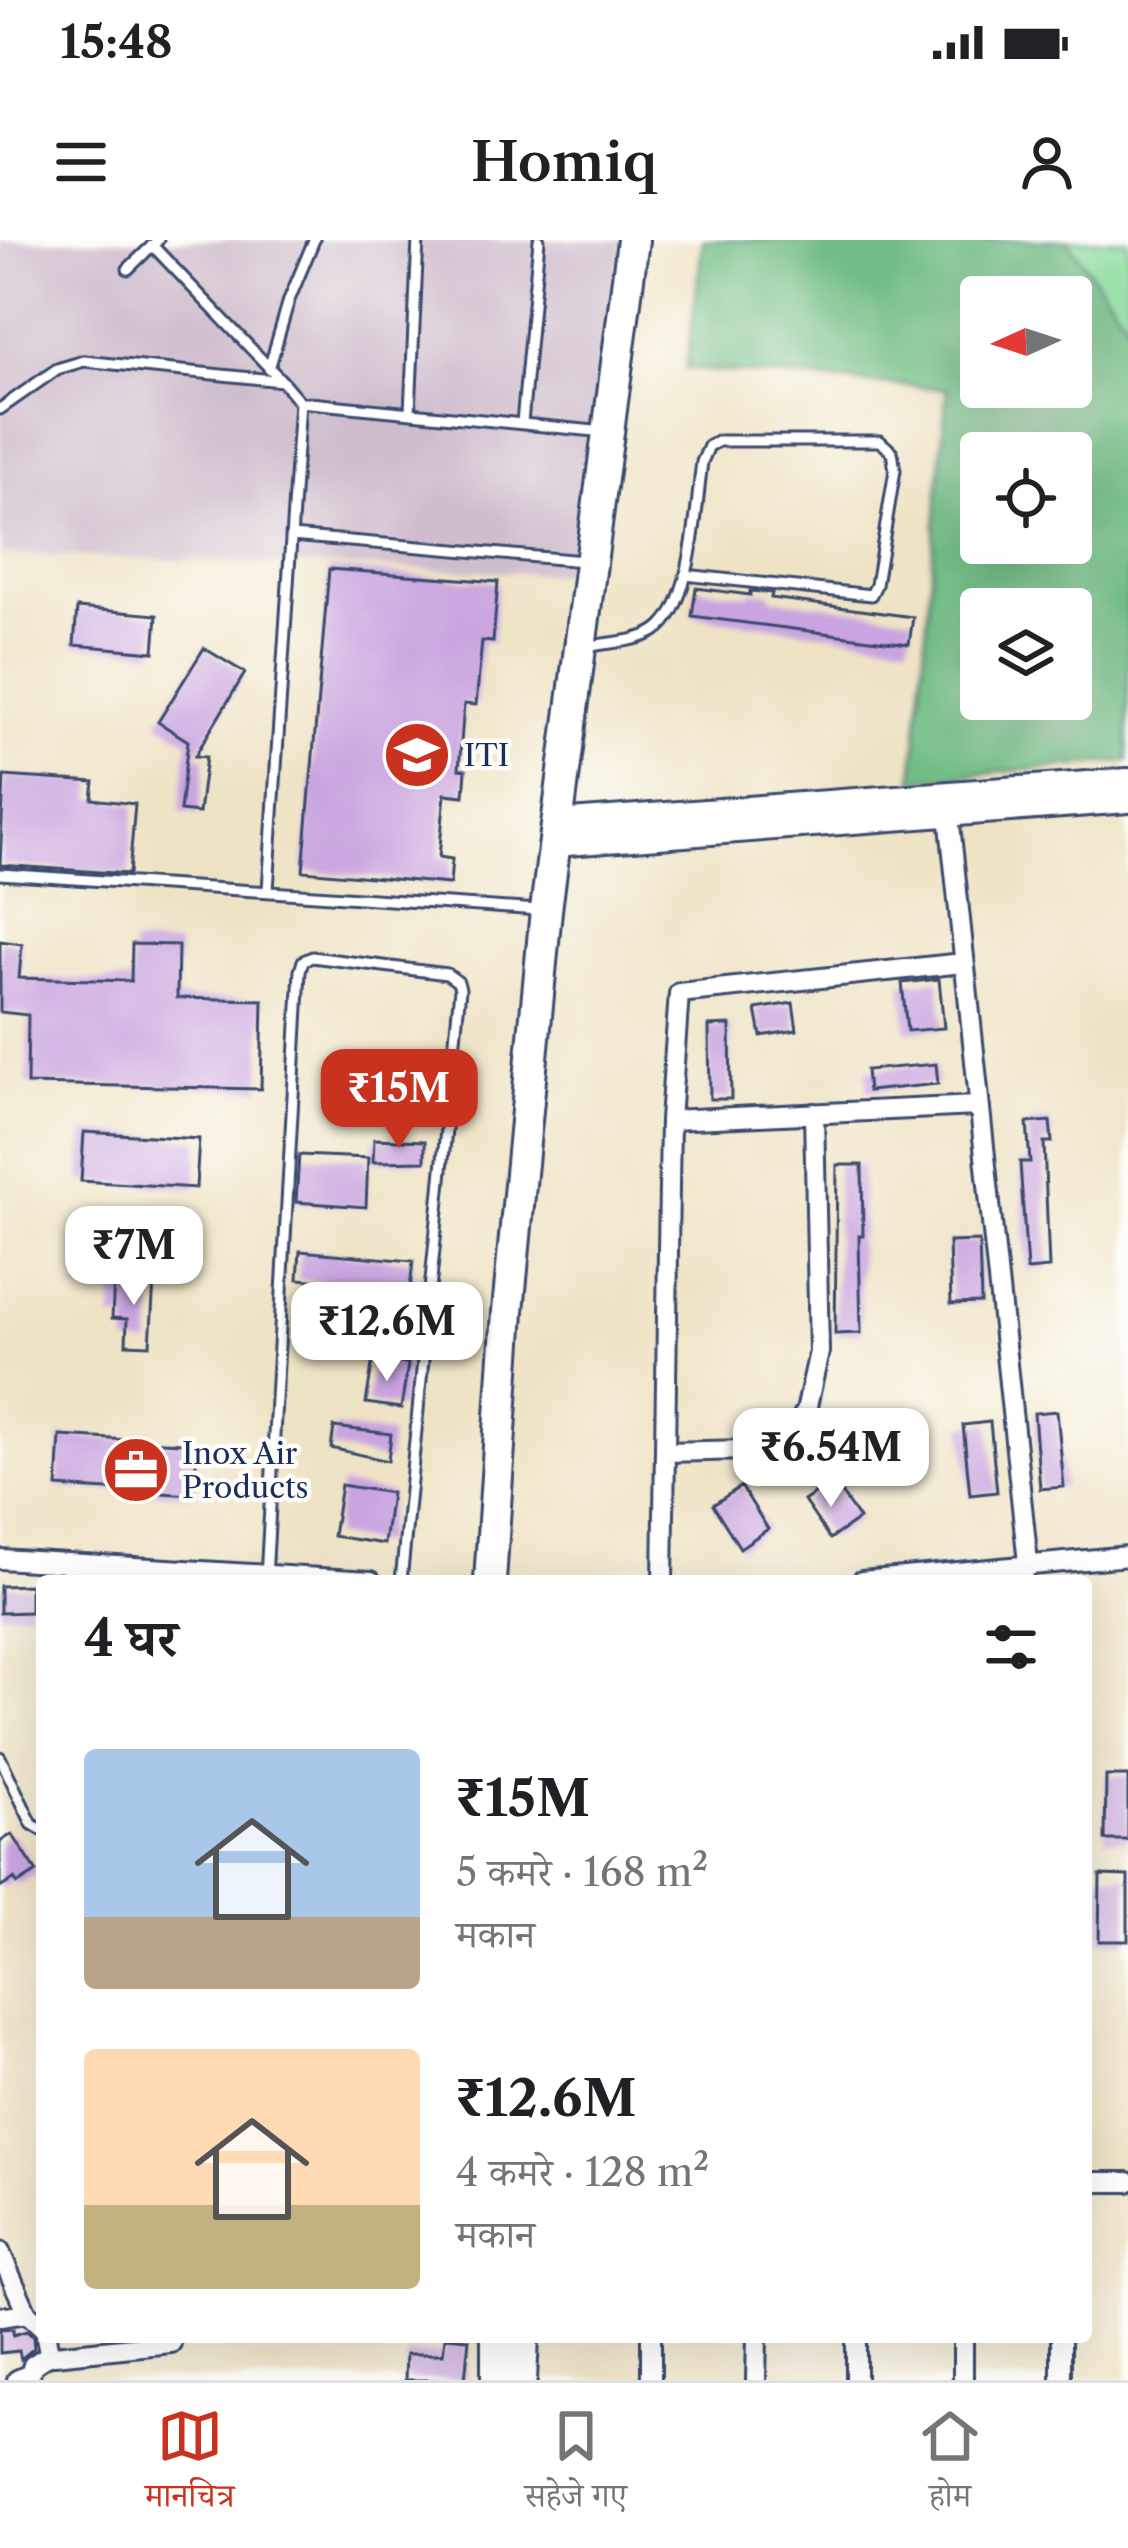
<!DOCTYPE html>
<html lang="hi">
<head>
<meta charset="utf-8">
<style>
  :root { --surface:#fff; --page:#f2f2f2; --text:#202124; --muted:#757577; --line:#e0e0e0; --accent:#c8321e }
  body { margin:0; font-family:"Libre Caslon Text","Noto Serif Devanagari",serif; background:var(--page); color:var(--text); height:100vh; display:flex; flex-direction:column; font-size:45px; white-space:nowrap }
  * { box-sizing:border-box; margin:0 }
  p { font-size:39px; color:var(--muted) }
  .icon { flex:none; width:66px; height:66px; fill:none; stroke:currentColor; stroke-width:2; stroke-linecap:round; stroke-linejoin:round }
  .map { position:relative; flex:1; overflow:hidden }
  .sheet { position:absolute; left:36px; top:1335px; width:1056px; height:768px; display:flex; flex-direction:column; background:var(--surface); border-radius:12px; box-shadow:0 12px 48px #0002 }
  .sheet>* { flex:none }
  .needle { width:78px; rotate:267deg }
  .controls { position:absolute; left:960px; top:36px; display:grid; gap:24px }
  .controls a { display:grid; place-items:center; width:132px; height:132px; border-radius:12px; background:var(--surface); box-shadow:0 12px 48px #0002; font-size:60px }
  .price { position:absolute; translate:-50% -102px; padding:0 27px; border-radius:24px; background:#fff; color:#222; font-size:39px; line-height:78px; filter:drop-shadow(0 3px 6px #0008) }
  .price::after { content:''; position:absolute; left:50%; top:72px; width:36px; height:27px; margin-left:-18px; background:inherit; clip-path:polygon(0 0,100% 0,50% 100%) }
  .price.selected { background:var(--accent); color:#fff }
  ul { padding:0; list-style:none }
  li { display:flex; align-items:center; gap:36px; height:300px; padding:0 48px }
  li span { display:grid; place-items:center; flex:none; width:336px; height:240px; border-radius:12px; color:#555 }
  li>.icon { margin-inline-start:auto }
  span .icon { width:144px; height:144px; fill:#fffc; stroke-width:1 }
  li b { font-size:51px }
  h2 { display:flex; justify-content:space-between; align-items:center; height:144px; padding:0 48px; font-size:51px }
  .status { display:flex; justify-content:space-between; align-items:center; height:84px; padding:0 60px; background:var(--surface); direction:ltr }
  .status svg { height:33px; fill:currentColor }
  header { display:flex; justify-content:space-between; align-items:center; height:156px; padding:0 48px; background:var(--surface); font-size:54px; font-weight:600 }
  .tab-bar { display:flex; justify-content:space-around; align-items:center; height:168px; border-top:3px solid var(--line); background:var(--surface); font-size:33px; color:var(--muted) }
  .tab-bar a { display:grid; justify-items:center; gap:6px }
  .tab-bar .selected { color:var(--accent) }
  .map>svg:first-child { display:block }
</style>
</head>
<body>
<div class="status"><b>15:48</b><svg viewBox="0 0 49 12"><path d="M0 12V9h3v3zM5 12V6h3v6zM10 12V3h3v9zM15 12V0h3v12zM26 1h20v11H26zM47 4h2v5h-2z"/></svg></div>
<header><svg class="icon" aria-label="menu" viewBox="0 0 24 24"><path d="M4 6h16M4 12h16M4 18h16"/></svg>Homiq<svg class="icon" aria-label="person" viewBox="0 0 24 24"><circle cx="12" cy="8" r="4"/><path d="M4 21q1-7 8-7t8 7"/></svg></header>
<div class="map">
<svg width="1128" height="2140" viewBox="0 0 1128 2140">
  <rect width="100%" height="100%" fill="#fdfcf7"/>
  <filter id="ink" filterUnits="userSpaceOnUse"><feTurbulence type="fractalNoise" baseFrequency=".00833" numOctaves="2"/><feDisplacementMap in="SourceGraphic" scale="24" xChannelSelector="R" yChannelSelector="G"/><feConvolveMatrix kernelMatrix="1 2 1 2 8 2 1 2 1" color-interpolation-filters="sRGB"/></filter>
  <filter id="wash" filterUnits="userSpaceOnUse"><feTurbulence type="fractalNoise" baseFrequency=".004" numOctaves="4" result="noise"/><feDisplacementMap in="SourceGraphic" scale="48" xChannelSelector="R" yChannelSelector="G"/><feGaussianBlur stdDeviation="2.7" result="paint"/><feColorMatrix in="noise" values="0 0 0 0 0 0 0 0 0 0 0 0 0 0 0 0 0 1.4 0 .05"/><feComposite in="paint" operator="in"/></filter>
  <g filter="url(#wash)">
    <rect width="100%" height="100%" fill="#efe3c5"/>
    <path fill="#cfbdce" d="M0 0H622L589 335 0 314Z"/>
    <path fill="#8dde9e" stroke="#54867e" stroke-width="3" d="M1067 0H1128V85Z"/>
    <path fill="#72bd85" stroke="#467672" stroke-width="3" fill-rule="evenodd" d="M703 0H1067L1128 85V521L913 540 947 149 686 129ZM981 57H1071V147H981ZM981 213H1071V303H981ZM981 369H1071V459H981Z"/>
    <g id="blocks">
      <path fill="#c9a4e0" d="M329 329 498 342 493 402 482 401 476 465 464 464 459 529 466 530 464 556 445 554 439 617 452 619 450 644 303 631Z
        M696 348 750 355V351L772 353 771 358 913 377 909 404 692 376Z
        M77 368 157 375 154 412 74 405Z
        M204 408 245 433 195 516 206 517 199 573 180 571 188 501 158 482Z
        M4 536 94 542 92 559 135 564 129 634 0 625Z
        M0 701 22 704 19 738 131 741 132 704 178 705 177 758 263 760 261 849 27 844 28 775 0 772Z
        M939 739 944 788 907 791 902 743Z
        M793 763 797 790 761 796 756 769Z
        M730 785 731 859H710L709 786Z
        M936 824 938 844 868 851 866 830Z
        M1050 881 1052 902H1044L1049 1028 1027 1030 1020 922H1030L1027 883Z
        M84 892 199 899 196 948 81 941Z
        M374 899 425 901V921L373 922Z
        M299 915 368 918 366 967 296 962Z
        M837 925H862L863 996H859L861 1093 835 1094Z
        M979 1001 981 1063 951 1064 949 1002Z
        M300 1011 413 1021 410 1049 298 1039Z
        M114 1038 154 1041 150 1105 126 1104 127 1079 112 1078Z
        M373 1119 408 1124 401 1168 366 1163Z
        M1057 1171 1064 1247 1040 1249 1034 1173Z
        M990 1182 997 1252 970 1255 963 1185Z
        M334 1187 391 1194 388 1221 331 1208Z
        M60 1196 197 1204 194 1255 57 1247Z
        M833 1241 859 1279 830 1299 804 1261Z
        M341 1245 391 1253 384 1304 333 1296Z
        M741 1246 768 1289 740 1308 713 1265Z
        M30 1345V1372L0 1373V1346Z
        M1106 1536H1128V1600H1105Z
        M12 1594 37 1632 18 1644 14 1639 0 1648V1602Z
        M1100 1635 1128 1636V1701H1099Z
        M13 2089V2095L27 2091 33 2097 34 2108 21 2119 19 2111 0 2113V2090Z
        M445 2097 469 2099 465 2140H405L406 2114H443Z"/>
    </g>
  </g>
  <g filter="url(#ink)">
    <use href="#blocks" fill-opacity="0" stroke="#3b4a6d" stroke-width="3"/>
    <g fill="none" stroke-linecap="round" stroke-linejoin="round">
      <g stroke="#3b4a6d" stroke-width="15">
        <path id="service" d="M152 5 282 141
          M128 29 158 0
          M269 129 289 60 314 0
          M300 162 605 192
          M0 169 57 129 84 121 282 141 300 162 268 650
          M410 172 418 0
          M522 183 539 0
          M291 296 584 321
          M591 406C611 402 637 402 655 391 693 367 696 264 702 222L709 206 719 201H880L892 212 895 230 876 345 871 355 685 335
          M0 634 539 670
          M266 1338 300 731 303 721 312 717 447 734 458 742 460 749 401 1341
          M0 1517 32 1584 42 1590"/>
      </g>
      <g stroke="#3b4a6d" stroke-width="24">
        <path id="minor" d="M948 566 1028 1323 1019 1341
          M670 880 977 866
          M665 1212 747 1210 789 1198 806 1171 819 1112 814 873
          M0 1319 371 1341
          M663 1341 670 880 679 753 963 723
          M862 1341 1128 1316
          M1086 1942H1128
          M0 2012 27 2073 42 2087
          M0 2077 27 2073
          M46 2097 49 2112 54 2115 171 2103
          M17 2140 30 2134 33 2125 50 2114
          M651 2140V2097
          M756 2140 757 2097
          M856 2140V2097
          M963 2140V2097
          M1061 2140V2097"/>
      </g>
      <g stroke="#3b4a6d" stroke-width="30">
        <path id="tertiary" d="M556 583 1128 541
          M554 604 1128 560"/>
      </g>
      <g stroke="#3b4a6d" stroke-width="36">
        <path id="primary" d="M490 1341 508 1071 546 670 633 0
          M497 2140V2097
          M521 2140 523 2097"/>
      </g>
      <use href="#service" stroke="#fff" stroke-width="9"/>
      <use href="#minor" stroke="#fff" stroke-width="18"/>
      <use href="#tertiary" stroke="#fff" stroke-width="24"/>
      <use href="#primary" stroke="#fff" stroke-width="30"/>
    </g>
  </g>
  <defs>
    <g id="school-disc" transform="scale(3.45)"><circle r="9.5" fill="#c8321e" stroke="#fdfcf7"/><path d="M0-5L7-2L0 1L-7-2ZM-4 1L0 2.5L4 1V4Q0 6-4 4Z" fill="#fff"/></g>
    <g id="office-disc" transform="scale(3.45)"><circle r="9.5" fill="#c8321e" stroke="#fdfcf7"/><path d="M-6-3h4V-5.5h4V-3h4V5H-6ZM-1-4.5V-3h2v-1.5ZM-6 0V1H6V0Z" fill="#fff"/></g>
  </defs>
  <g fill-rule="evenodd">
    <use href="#school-disc" x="417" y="515"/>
    <use href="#office-disc" x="136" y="1230"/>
  </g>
  <g text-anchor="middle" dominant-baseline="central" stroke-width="9" stroke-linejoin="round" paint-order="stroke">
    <g font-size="30" fill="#1b2f5e" stroke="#fdfcf7" text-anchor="start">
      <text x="464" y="515">ITI</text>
      <text x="182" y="1213">Inox Air<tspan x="182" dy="34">Products</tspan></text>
    </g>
  </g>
</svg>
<div class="controls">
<a><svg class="needle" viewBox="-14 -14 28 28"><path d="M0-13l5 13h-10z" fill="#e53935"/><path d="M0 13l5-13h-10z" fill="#757577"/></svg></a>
<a><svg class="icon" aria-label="locate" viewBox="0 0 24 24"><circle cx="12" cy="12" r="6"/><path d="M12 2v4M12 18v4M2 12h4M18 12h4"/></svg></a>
<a><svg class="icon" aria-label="layers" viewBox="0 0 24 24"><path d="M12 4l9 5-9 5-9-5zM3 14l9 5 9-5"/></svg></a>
</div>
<b class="price selected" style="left:399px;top:911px">₹15M</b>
<b class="price" style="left:134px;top:1068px">₹7M</b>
<b class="price" style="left:387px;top:1144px">₹12.6M</b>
<b class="price" style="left:831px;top:1270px">₹6.54M</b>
<section class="sheet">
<h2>4 घर<svg class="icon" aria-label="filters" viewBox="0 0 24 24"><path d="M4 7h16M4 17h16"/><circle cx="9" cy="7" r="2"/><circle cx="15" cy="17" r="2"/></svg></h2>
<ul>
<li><span style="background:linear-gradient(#a9c7e8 70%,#b9a48a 0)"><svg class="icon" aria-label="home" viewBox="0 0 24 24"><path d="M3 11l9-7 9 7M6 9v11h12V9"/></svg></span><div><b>₹15M</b><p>5 कमरे · 168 m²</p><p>मकान</p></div></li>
<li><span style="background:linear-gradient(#ffd9b3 65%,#c2b280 0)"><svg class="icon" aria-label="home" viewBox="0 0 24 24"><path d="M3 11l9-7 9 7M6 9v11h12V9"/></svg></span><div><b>₹12.6M</b><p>4 कमरे · 128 m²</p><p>मकान</p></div></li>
</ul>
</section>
</div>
<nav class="tab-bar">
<a class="selected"><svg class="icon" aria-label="map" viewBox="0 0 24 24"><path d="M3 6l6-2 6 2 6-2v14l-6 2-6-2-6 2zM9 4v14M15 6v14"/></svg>मानचित्र</a>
<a><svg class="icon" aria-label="saved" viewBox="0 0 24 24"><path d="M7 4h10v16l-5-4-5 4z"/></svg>सहेजे गए</a>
<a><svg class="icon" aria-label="home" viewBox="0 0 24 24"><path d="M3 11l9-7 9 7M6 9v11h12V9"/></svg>होम</a>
</nav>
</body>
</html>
